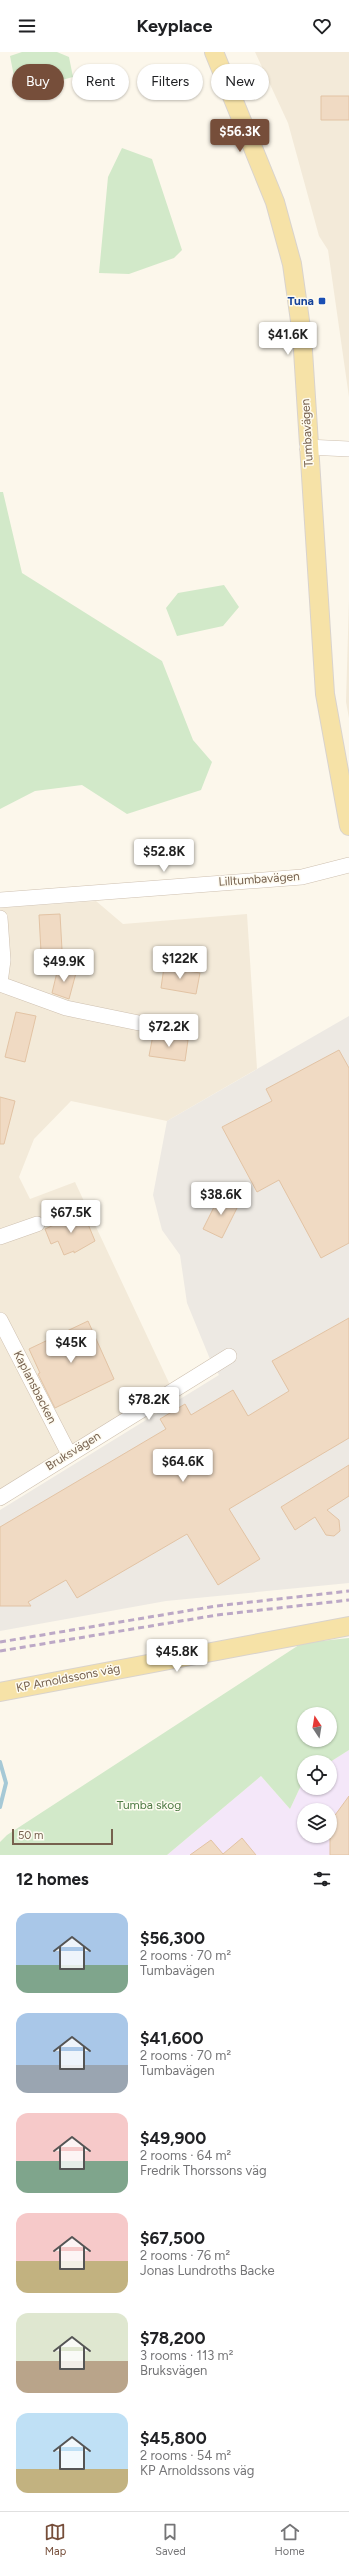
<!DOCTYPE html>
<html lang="en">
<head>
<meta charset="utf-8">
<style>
  :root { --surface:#fff; --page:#f2f2f2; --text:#202124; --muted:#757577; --line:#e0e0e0; --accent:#764e3a }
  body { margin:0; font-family:Figtree,sans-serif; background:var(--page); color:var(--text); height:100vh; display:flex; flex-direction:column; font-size:15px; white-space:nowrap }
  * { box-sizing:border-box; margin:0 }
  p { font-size:13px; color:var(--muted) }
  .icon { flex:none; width:22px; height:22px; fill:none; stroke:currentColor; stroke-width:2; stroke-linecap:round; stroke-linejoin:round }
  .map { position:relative; height:1803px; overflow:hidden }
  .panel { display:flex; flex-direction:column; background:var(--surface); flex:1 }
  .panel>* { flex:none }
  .banner { position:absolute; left:12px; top:12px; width:325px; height:36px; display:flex; gap:8px }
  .needle { width:26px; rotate:348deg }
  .controls { position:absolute; left:297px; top:1655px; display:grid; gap:8px }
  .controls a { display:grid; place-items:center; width:40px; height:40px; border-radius:50%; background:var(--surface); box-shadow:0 1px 3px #0004; font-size:20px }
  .scale { position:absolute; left:12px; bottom:10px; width:101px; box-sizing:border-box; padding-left:4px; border:2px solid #76614e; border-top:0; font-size:11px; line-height:14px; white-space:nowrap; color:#76614e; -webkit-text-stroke:3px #fefbf1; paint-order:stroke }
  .price { position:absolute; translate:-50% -34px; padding:0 9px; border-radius:4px; background:#fff; color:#222; font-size:13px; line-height:26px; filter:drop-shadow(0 1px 2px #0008) }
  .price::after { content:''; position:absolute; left:50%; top:24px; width:12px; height:9px; margin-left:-6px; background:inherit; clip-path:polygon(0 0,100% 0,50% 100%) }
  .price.active { background:var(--accent); color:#fff }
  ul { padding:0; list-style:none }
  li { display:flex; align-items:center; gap:12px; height:100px; padding:0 16px }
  li span { display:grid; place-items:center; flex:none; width:112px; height:80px; border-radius:12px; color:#555 }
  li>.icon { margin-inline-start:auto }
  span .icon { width:48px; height:48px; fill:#fffc; stroke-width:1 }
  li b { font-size:17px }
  h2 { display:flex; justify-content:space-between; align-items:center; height:48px; padding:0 16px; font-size:17px }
  .chip { padding:0 14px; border-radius:18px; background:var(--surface); box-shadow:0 1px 3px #0004; font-size:14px; line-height:36px }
  .chip.active { background:var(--accent); color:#fff }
  header { display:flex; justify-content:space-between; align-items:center; height:52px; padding:0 16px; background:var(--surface); font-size:18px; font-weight:700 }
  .menu { display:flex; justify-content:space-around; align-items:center; height:56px; border-top:1px solid var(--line); background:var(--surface); font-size:11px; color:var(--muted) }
  .menu a { display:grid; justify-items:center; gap:2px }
  .menu .active { color:var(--accent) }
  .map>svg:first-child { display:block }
</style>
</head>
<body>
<header><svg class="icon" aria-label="menu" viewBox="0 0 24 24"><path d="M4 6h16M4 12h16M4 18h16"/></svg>Keyplace<svg class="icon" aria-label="heart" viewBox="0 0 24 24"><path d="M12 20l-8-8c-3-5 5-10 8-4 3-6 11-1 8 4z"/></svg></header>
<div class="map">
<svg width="349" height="1803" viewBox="0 0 349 1803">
  <rect width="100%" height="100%" fill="#fcf7eb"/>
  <path fill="#f3ead9" d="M255 0H349V345L328 198 319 184 288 71Z
    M349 547V666L346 650Z
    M96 849 123 872 247 862 257 1017 167 1069 71 1049 34 1087 19 1125 30 1147 75 1130 170 1333 0 1438V856Z"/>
  <path fill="#ede9e3" d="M349 964V1531L166 1549 0 1579V1458L219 1323 210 1307 187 1251 180 1203 162 1178 153 1143 167 1069Z"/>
  <path fill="#f4e7f9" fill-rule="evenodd" d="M349 1698V1803H167L261 1724 290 1757 304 1727V1736H330V1710ZM304 1758H330V1784H304Z"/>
  <path fill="#d2e9c9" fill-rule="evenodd" d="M22 0H57L69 5 73 25 43 33 16 35 10 4Z
    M122 96 152 107 182 198 174 206 129 222 99 221 108 125Z
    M0 440H3L22 521 162 609 193 688 212 710 201 738 127 762 82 733 35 739 0 757Z
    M224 533 239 555 223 574 177 584 166 556 178 541Z
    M349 1586V1698L330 1710H304V1727L290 1757 261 1724 167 1803H0V1790L7 1783 302 1591ZM304 1662H330V1688H304Z"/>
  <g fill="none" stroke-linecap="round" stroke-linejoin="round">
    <path stroke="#a6c9d6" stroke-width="4" d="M0 1710 6 1731 0 1755"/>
  </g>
  <path fill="#f0dac3" stroke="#e2c3a4" d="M321 44H349V68H321Z
    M60 862 62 898 41 900 39 863Z
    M164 915 200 921 196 942 161 936Z
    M58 916 76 921 69 947 52 941Z
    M16 960 36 964 25 1010 5 1005Z
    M153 983 188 988 185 1009 149 1004Z
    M339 998 349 1016V1191L321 1206 279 1128 257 1140 222 1075 272 1049 266 1037Z
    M0 1045 15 1049 4 1092H0Z
    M220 1143 239 1152 222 1186 203 1177Z
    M83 1160 95 1189 74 1201V1199L64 1203 58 1189 51 1192 45 1177Z
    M349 1266V1386L229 1457 260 1507 218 1533 187 1482 77 1546 66 1528 28 1550 31 1554H0V1475L166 1377 160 1367 185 1352 191 1363 233 1338 248 1364 289 1339 272 1309Z
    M88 1269 114 1327 55 1356 38 1322 40 1321 29 1297Z
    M349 1413V1444L327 1458 339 1468 340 1479 334 1484 326 1483 315 1465 295 1478 281 1455Z
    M349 1744V1803H330V1770Z
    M242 1786 256 1803H190L211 1788 223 1802Z"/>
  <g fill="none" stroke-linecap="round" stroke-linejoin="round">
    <g stroke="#cec0b0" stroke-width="16">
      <path id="minor" d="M307 395 349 397
        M0 848 302 825 349 813
        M0 866 3 908 0 931
        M0 932 66 956 139 971
        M0 1185 37 1172
        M0 1268 69 1402
        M0 1446 229 1304"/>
    </g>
    <g stroke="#d9d3cd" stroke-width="20">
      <path id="major" d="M214 0 275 150 292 212 302 283 325 642 349 774
        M0 1640 349 1574"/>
    </g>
    <use href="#minor" stroke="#fff" stroke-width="15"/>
    <use href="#major" stroke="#f6e2a7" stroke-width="18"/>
    <path stroke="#bca8c6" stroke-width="3" stroke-dasharray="6 4" stroke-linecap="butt" d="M0 1590 216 1554 349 1539
      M0 1599 217 1563 349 1548"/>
  </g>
  <rect fill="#1a4fb4" stroke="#fefbf1" stroke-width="1.5" x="318" y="245" width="8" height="8" rx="2"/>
  <g text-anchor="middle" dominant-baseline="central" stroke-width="3" stroke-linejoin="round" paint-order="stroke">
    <g font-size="12" font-weight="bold" fill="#164399" stroke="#fefbf1" text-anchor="end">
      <text x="314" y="249">Tuna</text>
    </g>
    <g font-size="12" fill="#76614e" stroke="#fefbf1">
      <text transform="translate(307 381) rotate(-93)">Tumbavägen</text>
      <text transform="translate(259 827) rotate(-4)">Lilltumbavägen</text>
      <text transform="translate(35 1335) rotate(63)">Kaplansbacken</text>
      <text transform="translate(73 1399) rotate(-32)">Bruksvägen</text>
      <text transform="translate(68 1626) rotate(-11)">KP Arnoldssons väg</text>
    </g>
    <g font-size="12" fill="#507b46" stroke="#fefbf1">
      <text x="149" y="1753">Tumba skog</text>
    </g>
  </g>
</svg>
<div class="controls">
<a><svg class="needle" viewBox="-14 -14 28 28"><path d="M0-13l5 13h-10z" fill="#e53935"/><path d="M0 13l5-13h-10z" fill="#757577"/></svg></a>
<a><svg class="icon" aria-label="locate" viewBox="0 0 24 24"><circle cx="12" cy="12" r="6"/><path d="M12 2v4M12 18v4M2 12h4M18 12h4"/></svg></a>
<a><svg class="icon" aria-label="layers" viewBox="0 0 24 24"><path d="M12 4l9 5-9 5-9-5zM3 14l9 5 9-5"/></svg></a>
</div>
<div class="scale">50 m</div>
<b class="price active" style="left:240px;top:101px">$56.3K</b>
<b class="price" style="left:288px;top:304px">$41.6K</b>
<b class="price" style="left:164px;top:821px">$52.8K</b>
<b class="price" style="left:180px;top:928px">$122K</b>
<b class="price" style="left:64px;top:931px">$49.9K</b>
<b class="price" style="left:169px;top:996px">$72.2K</b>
<b class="price" style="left:221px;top:1164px">$38.6K</b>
<b class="price" style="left:71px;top:1182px">$67.5K</b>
<b class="price" style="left:71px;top:1312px">$45K</b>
<b class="price" style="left:149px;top:1369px">$78.2K</b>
<b class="price" style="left:183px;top:1431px">$64.6K</b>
<b class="price" style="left:177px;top:1621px">$45.8K</b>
<div class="banner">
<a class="chip active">Buy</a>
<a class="chip">Rent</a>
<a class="chip">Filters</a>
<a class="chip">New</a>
</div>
</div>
<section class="panel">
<h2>12 homes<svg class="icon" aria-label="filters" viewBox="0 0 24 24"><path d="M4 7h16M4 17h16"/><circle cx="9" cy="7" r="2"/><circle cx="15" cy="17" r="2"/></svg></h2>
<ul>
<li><span style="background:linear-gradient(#a9c7e8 65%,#7fa58c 0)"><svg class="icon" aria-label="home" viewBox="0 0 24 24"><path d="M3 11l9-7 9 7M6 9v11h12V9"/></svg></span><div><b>$56,300</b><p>2 rooms · 70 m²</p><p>Tumbavägen</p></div></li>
<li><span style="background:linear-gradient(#a9c7e8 65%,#9aa5b1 0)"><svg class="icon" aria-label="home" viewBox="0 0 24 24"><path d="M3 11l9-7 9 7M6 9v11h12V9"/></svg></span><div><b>$41,600</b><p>2 rooms · 70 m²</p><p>Tumbavägen</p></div></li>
<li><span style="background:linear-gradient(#f6c9c9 60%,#7fa58c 0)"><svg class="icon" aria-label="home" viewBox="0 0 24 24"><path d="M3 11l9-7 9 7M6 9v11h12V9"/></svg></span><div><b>$49,900</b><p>2 rooms · 64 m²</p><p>Fredrik Thorssons väg</p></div></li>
<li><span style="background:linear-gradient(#f6c9c9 60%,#c2b280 0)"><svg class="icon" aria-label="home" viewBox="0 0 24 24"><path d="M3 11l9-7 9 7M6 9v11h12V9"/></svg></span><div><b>$67,500</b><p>2 rooms · 76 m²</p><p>Jonas Lundroths Backe</p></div></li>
<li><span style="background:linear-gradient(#dfe7d0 60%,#b9a48a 0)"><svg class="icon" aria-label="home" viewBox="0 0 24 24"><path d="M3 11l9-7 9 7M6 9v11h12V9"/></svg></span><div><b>$78,200</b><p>3 rooms · 113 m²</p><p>Bruksvägen</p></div></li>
<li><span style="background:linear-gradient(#bfe0f5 70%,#c2b280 0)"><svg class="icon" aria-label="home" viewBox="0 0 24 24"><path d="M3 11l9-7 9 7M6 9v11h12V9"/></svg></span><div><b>$45,800</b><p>2 rooms · 54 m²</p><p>KP Arnoldssons väg</p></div></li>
</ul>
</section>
<nav class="menu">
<a class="active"><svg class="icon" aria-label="map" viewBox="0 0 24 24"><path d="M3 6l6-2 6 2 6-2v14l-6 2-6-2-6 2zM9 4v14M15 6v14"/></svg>Map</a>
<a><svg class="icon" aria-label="saved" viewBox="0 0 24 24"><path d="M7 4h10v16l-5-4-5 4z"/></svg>Saved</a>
<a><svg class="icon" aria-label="home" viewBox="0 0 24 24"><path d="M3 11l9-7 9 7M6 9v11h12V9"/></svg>Home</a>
</nav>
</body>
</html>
